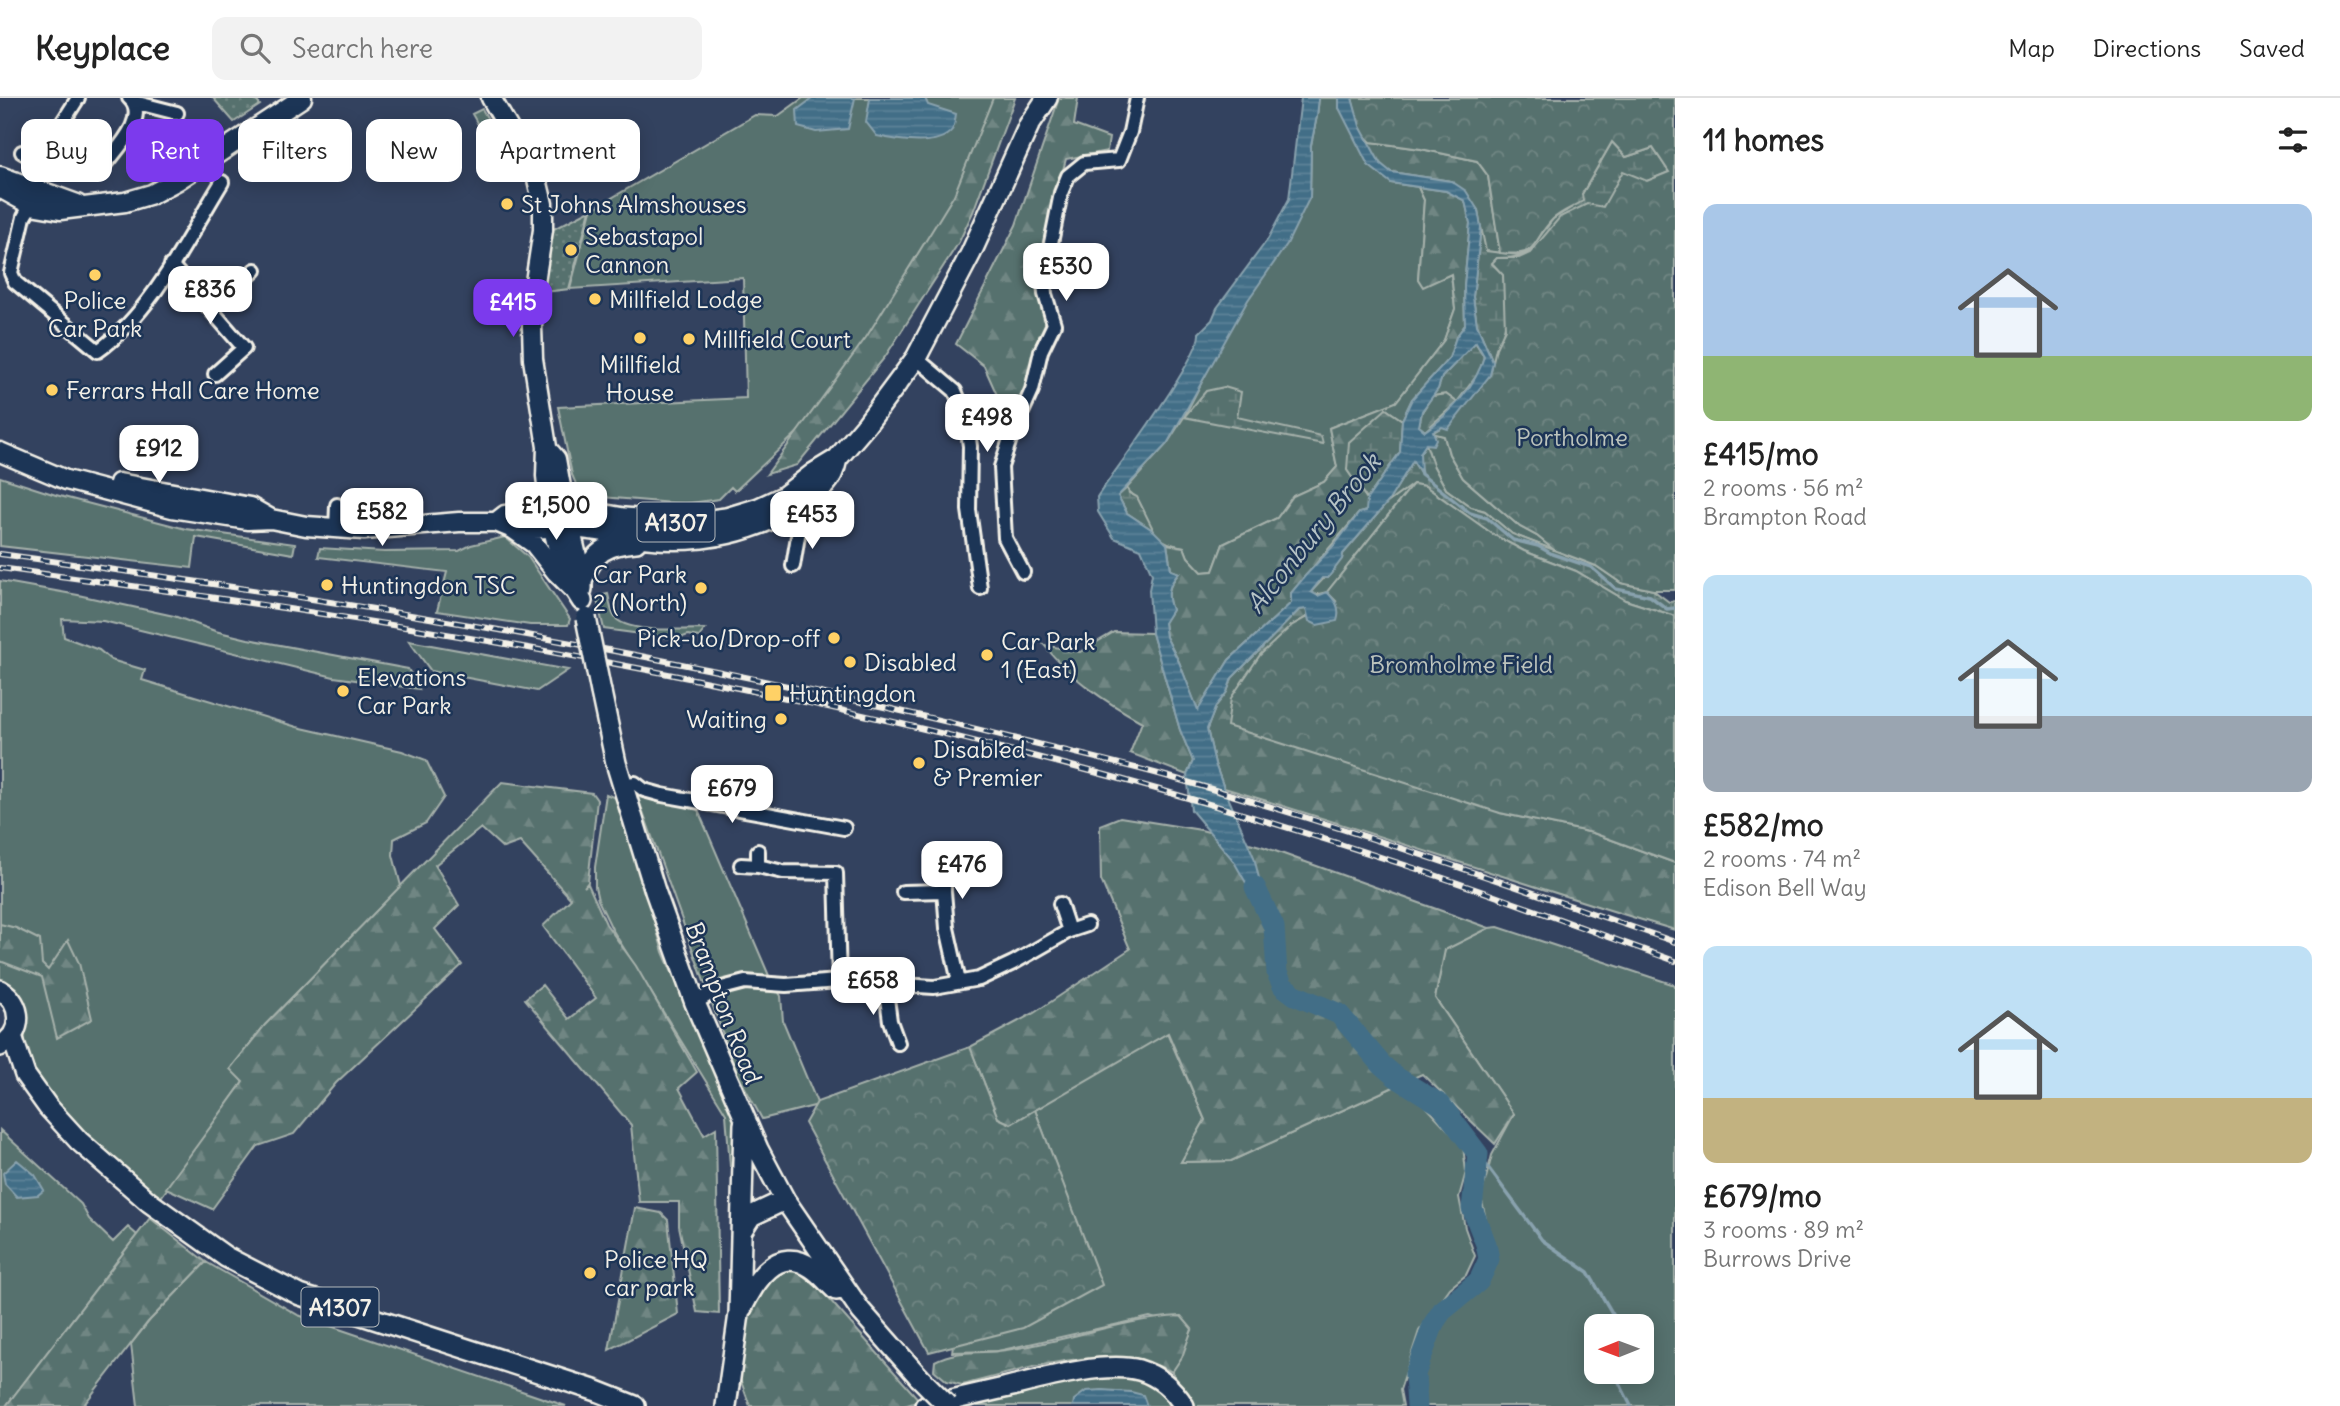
<!DOCTYPE html>
<html lang="en">
<head>
<meta charset="utf-8">
<style>
  :root { --surface:#fff; --page:#f2f2f2; --text:#222; --muted:#767676; --line:#e0e0e0; --accent:#7c3aed }
  body { margin:0; font-family:Delius,sans-serif; background:var(--page); color:var(--text); height:100vh; display:flex; flex-direction:column; font-size:26px; white-space:nowrap }
  * { box-sizing:border-box; margin:0 }
  p { font-size:23px; color:var(--muted) }
  .icon { flex:none; width:38px; height:38px; fill:none; stroke:currentColor; stroke-width:2; stroke-linecap:round; stroke-linejoin:round }
  .map { position:relative; flex:1; overflow:hidden }
  .drawer { display:flex; flex-direction:column; background:var(--surface); width:665px }
  .drawer>* { flex:none }
  .hud { position:absolute; left:21px; top:21px; width:665px; height:63px; display:flex; gap:14px }
  .needle { width:46px; rotate:269deg }
  .fabs { position:absolute; left:1584px; top:1216px; display:grid; gap:14px }
  .fabs a { display:grid; place-items:center; width:70px; height:70px; border-radius:14px; background:var(--surface); box-shadow:0 4px 18px #0003; font-size:35px }
  .price { position:absolute; translate:-50% -60px; padding:0 16px; border-radius:14px; background:#fff; color:#222; font-size:23px; line-height:46px; filter:drop-shadow(0 2px 4px #0008) }
  .price::after { content:''; position:absolute; left:50%; top:42px; width:21px; height:16px; margin-left:-10px; background:inherit; clip-path:polygon(0 0,100% 0,50% 100%) }
  .price.selected { background:var(--accent); color:#fff }
  ul { padding:0; list-style:none }
  li { display:grid; align-content:center; gap:14px; height:371px; padding:0 28px }
  li span { display:grid; place-items:center; height:217px; border-radius:14px; color:#555 }
  li>.icon { margin-inline-start:auto }
  span .icon { width:126px; height:126px; fill:#fffc; stroke-width:1 }
  li b { font-size:30px }
  h2 { display:flex; justify-content:space-between; align-items:center; height:84px; padding:0 28px; font-size:30px }
  .chip { padding:0 24px; border-radius:14px; background:var(--surface); box-shadow:0 4px 18px #0003; font-size:24px; line-height:63px }
  .chip.selected { background:var(--accent); color:#fff }
  header { display:flex; align-items:center; gap:42px; box-sizing:border-box; height:98px; padding:0 35px; background:var(--surface); border-bottom:2px solid var(--line) }
  header strong { font-size:33px }
  nav { display:flex; gap:38px; margin-inline-start:auto; font-size:24px }
  .search { width:490px; height:63px; background:var(--page); display:flex; align-items:center; gap:18px; box-sizing:border-box; padding:0 24px; border-radius:14px; color:var(--muted); font-size:26px }
  main { display:flex; flex:1; min-height:0 }
  .map>svg:first-child { display:block }
</style>
</head>
<body>
<header>
<strong>Keyplace</strong>
<div class="search"><svg class="icon" aria-label="search" viewBox="0 0 24 24"><circle cx="10" cy="10" r="6"/><path d="M15 15l6 6"/></svg>Search here</div>
<nav><a>Map</a><a>Directions</a><a>Saved</a></nav>
</header>
<main>
<div class="map">
<svg width="1675" height="1308" viewBox="0 0 1675 1308">
  <defs>
    <pattern id="forest-firs" width="22" height="20" patternUnits="userSpaceOnUse" patternTransform="scale(1.75)"><rect width="22" height="20" fill="#57716e"/><path d="M5 1l3.5 6h-7zM16 11l3.5 6h-7z" fill="#708683"/></pattern>
    <pattern id="wetland-marsh" width="20" height="14" patternUnits="userSpaceOnUse" patternTransform="scale(1.75)"><rect width="20" height="14" fill="#57716e"/><path d="M1 5h8M5 5V1M11 12h8M15 12V8" fill="none" stroke="#708683"/></pattern>
    <pattern id="park-crowns" width="20" height="18" patternUnits="userSpaceOnUse" patternTransform="scale(1.75)"><rect width="20" height="18" fill="#57716e"/><path d="M2 6a3 3 0 1 1 6 0M12 15a3 3 0 1 1 6 0" fill="none" stroke="#708683"/></pattern>
    <pattern id="garden-dots" width="8" height="8" patternUnits="userSpaceOnUse" patternTransform="scale(1.75)"><rect width="8" height="8" fill="#57716e"/><path d="M2 2h.1M6 6h.1" fill="none" stroke="#708683" stroke-width="1.8" stroke-linecap="round"/></pattern>
    <pattern id="water-rules" width="6" height="5" patternUnits="userSpaceOnUse" patternTransform="scale(1.75)"><rect width="6" height="5" fill="#426e87"/><path d="M0 2.5h6" fill="none" stroke="#5e8398"/></pattern>
  </defs>
  <rect width="100%" height="100%" fill="#33425f"/>
  <filter id="ink" filterUnits="userSpaceOnUse"><feTurbulence type="fractalNoise" baseFrequency=".0143" numOctaves="2"/><feDisplacementMap in="SourceGraphic" scale="14" xChannelSelector="R" yChannelSelector="G"/><feConvolveMatrix kernelMatrix="1 2 1 2 8 2 1 2 1" color-interpolation-filters="sRGB"/></filter>
  <g filter="url(#ink)">
    <path fill="#57716e" stroke="#a6b1ab" stroke-width="2" fill-rule="evenodd" d="M803 0H1011L867 269 735 393 731 389 719 401 684 406 590 398 579 393 572 377 558 309 746 300 743 180 570 191 591 112 755 17 778 18Z
      M1319 0H1339V10L1391 85 1418 89 1424 102 1418 181 1423 188 1451 176 1455 211 1444 242 1396 304 1329 330 1337 369 1324 384 1293 398 1277 420 1223 446 1213 473 1202 474 1188 459 1184 449C1149 444 1153 428 1138 402 1135 397 1130 396 1127 390L1167 346 1184 319 1237 215 1310 99 1311 47 1317 18Z
      M482 11 512 63 502 69 472 16Z
      M1432 335 1444 338 1449 356 1463 380 1520 429 1537 438 1554 452 1512 436 1485 413 1471 409 1446 391 1433 367 1426 346Z
      M0 379 56 397 186 431 295 446 293 456 196 439 192 470 0 448Z
      M1413 386 1327 494 1314 497 1311 494 1342 461 1343 456 1387 405Z
      M505 439 528 459 570 521 568 527H530L437 513 447 474 318 459 320 450 384 454 459 453 471 447Z
      M0 483 78 497 174 518 215 533 248 541 408 571 419 591 334 579 103 523 62 521 64 539 99 552 111 562 145 572 142 582 297 629 402 653 426 662 444 699 426 725 394 741 393 757 401 788 265 927 231 970 243 984 157 1105 82 1037 29 968 25 950 24 908 0 883Z
      M608 496C610 503 610 512 614 518 624 536 686 531 705 531L699 539 688 537 678 541 604 531 597 502 598 498Z
      M409 543 568 572 537 593 431 573Z
      M606 696 620 702 663 854 736 1023 737 1068H730L726 1016 612 831 598 802 595 789V769Z
      M637 697 698 712 770 880 781 898 783 923 818 1007 762 1021 737 975Z
      M1498 829 1675 887V1308H1423L1420 1279 1444 1218 1485 1186 1494 1156 1481 1099 1492 1057 1514 1016 1435 900 1445 851 1489 830ZM1596 1228H1642V1274H1596Z
      M1166 932 1205 1022 1181 1064 1231 1063 1400 986 1420 1002 1463 1048 1466 1074 1459 1099 1465 1130 1475 1158 1466 1177 1450 1190 1419 1233 1400 1292 1403 1308H1193L1172 1274 1192 1232 1150 1219 998 1253 952 1254 953 1247 1101 1187 1035 1012Z
      M0 1032 81 1106 89 1121 113 1144 128 1129 137 1137 6 1308H0Z
      M206 1164 298 1217 566 1308H138L131 1246 151 1221Z
      M1127 1274 1161 1290 1172 1308H978L976 1306 1039 1287Z"/>
    <path fill="url(#forest-firs)" stroke="#a6b1ab" stroke-width="2" d="M993 0H1015L973 114 959 144 885 259 797 367 767 376 867 238 954 97Z
      M1059 0H1078L1074 27 1109 40 1107 53 1066 61 1041 152 1035 186 1050 222 1034 251 1028 286 1014 327 1001 336 997 297 984 268 956 246 1016 127Z
      M1365 39 1371 44 1421 51 1477 63 1488 78 1500 155 1485 153 1478 112 1451 83 1391 74 1380 67Z
      M1418 89 1446 93 1465 102 1470 125 1464 188 1465 227 1456 239 1450 259 1412 301 1402 322 1386 311 1347 372 1367 401V413L1359 415 1291 495V505L1229 562 1198 613 1179 564 1166 539 1164 524 1172 512C1166 497 1168 488 1179 475L1171 472 1167 446 1184 449 1188 459 1202 474 1213 473 1223 446 1277 420 1293 398 1324 384 1337 369 1329 330 1396 304 1421 272 1444 242 1455 211 1451 176 1423 189 1418 181 1424 102Z
      M1446 296 1457 304 1425 333 1419 328 1422 314 1432 298Z
      M1306 511 1308 518 1291 528 1500 715 1593 735 1675 765V832C1524 787 1375 735 1224 690L1215 666 1207 631 1216 608 1227 594 1232 580 1299 512Z
      M1114 534 1152 535 1180 632 1193 663 1187 677 1130 655 1142 624C1104 603 1071 581 1044 547L1080 554Z
      M502 684 592 695 597 702 588 784 584 789 588 786 606 826 636 868 697 974 679 990 704 1037 716 1030 719 1216 697 1214 679 1128V1104H639L631 1027 525 901 542 887 569 921 596 900 543 828 571 801 520 744 503 750 481 730 435 767 459 807 435 831 462 867 336 985 294 1036 258 1048 212 1111 166 1090 243 984 230 971 265 927Z
      M1120 719 1201 732 1264 749 1489 830 1445 852 1435 900 1514 1016 1495 1046 1422 976 1231 1063 1181 1064 1205 1022 1168 935 1011 1026 998 1020 970 949 1034 915 1130 851 1101 782 1100 727Z
      M0 826 16 830 40 842 42 866 48 872 68 842 79 865 92 921 57 940 42 879 0 863Z
      M635 1110 661 1115 668 1122 678 1216 609 1252Z
      M150 1120 206 1164 148 1224 83 1308H6Z
      M795 1171 822 1193 920 1303 904 1308H750L739 1278 748 1217 752 1201 778 1173Z
      M1181 1218 1192 1231 1182 1259 1172 1274C1109 1242 1027 1271 962 1287L947 1283 934 1272 935 1263C958 1251 974 1256 998 1253 1060 1246 1119 1221 1181 1218Z"/>
    <path fill="url(#wetland-marsh)" stroke="#a6b1ab" stroke-width="2" d="M1612 44 1626 59 1653 50 1669 74 1647 83 1540 145C1526 159 1516 160 1497 160L1492 166 1503 176C1504 194 1509 216 1504 232 1501 243 1496 253 1493 264L1477 227 1473 199 1481 129 1486 153 1519 157 1529 153 1553 121 1582 103V96Z
      M1475 244 1484 258 1480 273 1457 304 1446 296 1432 298 1438 291 1442 279Z
      M1224 289 1241 294 1237 319 1321 338 1323 346 1184 319 1206 293Z
      M1386 311 1402 322 1400 354 1367 401 1347 372 1349 344Z
      M1426 346 1433 367 1446 391 1471 409 1485 413 1512 436 1596 468 1621 485 1653 492 1669 504 1675 503V518L1625 502 1576 473 1524 453 1494 437 1425 388 1413 386 1387 405 1413 363 1420 374V355Z
      M1127 390 1129 395 1137 399 1154 433 1127 415 1118 398Z"/>
    <path fill="url(#park-crowns)" stroke="#a6b1ab" stroke-width="2" d="M1352 0H1675V492H1653L1621 485 1596 468 1554 452 1537 438 1520 429 1463 380 1449 356 1444 338 1432 335 1442 329 1490 277 1496 250 1505 231 1503 177 1492 165 1497 160H1519L1530 155 1560 119 1587 106 1603 109 1623 73 1647 83 1669 74 1653 50 1626 59 1612 44 1582 96 1583 103C1573 109 1560 114 1553 121 1530 144 1541 159 1500 155L1488 78 1477 63 1421 51 1371 44C1358 34 1356 15 1352 0Z
      M1413 386 1425 388 1494 437 1524 453 1576 473 1625 502 1675 518V765L1593 735 1500 715 1227 628 1231 600 1260 557 1291 528 1336 503 1327 494Z
      M970 949 998 1020 1011 1026 1035 1012 1102 1187 1023 1230 929 1254 805 1025 817 1004Z"/>
    <path fill="url(#garden-dots)" stroke="#a6b1ab" stroke-width="2" d="M213 0H254L260 7 234 24Z
      M590 112 569 191 536 195 546 135Z"/>
    <path fill="url(#water-rules)" stroke="#89a2ae" stroke-width="2" fill-rule="evenodd" d="M813 0H855L848 31 816 34 798 29 797 12Z
      M870 0H925L928 7 956 16C955 21 955 28 952 32 938 50 895 42 877 38L866 24Z
      M1301 0H1319L1317 18 1311 47 1310 99 1287 146 1248 202 1167 346 1118 398 1127 415 1154 433 1167 446 1171 472 1179 475C1168 487 1166 497 1172 512L1164 525 1166 539 1179 564 1198 612 1229 562 1291 505V495L1305 478 1336 445 1359 415 1366 413 1367 401 1400 354 1402 322 1412 301 1449 260 1456 239 1465 227 1464 188 1470 125 1465 103 1446 93 1391 85 1368 67 1339 10V0H1352L1360 28 1380 65 1391 74 1451 83 1466 93 1478 112 1481 129 1473 199 1477 227 1493 264 1490 277 1448 331 1442 329 1433 333 1436 341 1433 347 1426 346 1420 355 1421 376 1413 363 1388 404 1343 456 1342 461 1328 480H1322L1311 494 1318 498 1327 494C1336 503 1341 510 1337 523L1317 527 1309 523 1306 511 1299 512 1232 580 1227 594 1216 608 1207 631 1215 666 1224 690 1254 759 1270 827 1233 762 1191 712 1187 677 1193 663 1180 632 1152 535 1149 492 1152 476 1141 451 1114 440 1098 414 1097 399C1115 372 1201 259 1199 235L1212 222 1217 210 1268 141 1289 101ZM1476 244 1484 258C1477 287 1449 317 1425 333L1419 328 1422 313 1438 291 1442 279Z
      M17 1062 35 1077 44 1092 38 1097 17 1099 5 1086 3 1075Z
      M1102 1292 1131 1294 1143 1297 1147 1308H1073L1074 1302 1086 1293Z"/>
    <g fill="none" stroke-linecap="round" stroke-linejoin="round">
      <path stroke="#89a2ae" stroke-width="3.5" d="M1420 372 1421 376 1470 415 1487 420 1513 442 1538 448 1552 456 1591 469 1616 491 1650 498 1667 511 1675 510
        M1478 1056 1542 1142 1588 1174 1615 1220V1228
        M1616 1274 1617 1280 1631 1308"/>
      <path stroke="#426e87" stroke-width="21" d="M1255 789 1274 829 1277 875 1283 888 1295 897 1339 916 1382 967 1396 979 1441 1007 1478 1056 1472 1110 1486 1146 1489 1161 1479 1183 1442 1213 1434 1225 1415 1276 1417 1308"/>
      <g stroke="#f4f1e8" stroke-width="18">
        <path id="minor" d="M134 4 177 15
          M22 54 38 63
          M105 67C117 51 150 18 129 0
          M33 82 38 63 78 0
          M31 107 24 119 11 175 15 184 98 253C153 213 187 141 222 84
          M171 167 211 212 255 172
          M211 212 244 250 215 276
          M916 260 955 293 966 319 970 348 969 412 980 490
          M787 406 797 422 799 432 793 468
          M336 431 337 407
          M1023 474 1005 440 1001 369 1010 341 1032 292 1041 253 1054 226 1045 196 1044 180 1061 95 1068 78 1084 65 1119 62 1130 34 1137 0
          M622 687 635 685 644 692 662 697 844 730
          M741 767 758 768 783 774 836 775 839 883
          M758 768V753
          M944 793V778
          M903 794 944 793 947 830 959 884
          M1069 833 1087 827
          M885 885 890 923 898 945
          M695 905 718 891 745 884 786 887 839 883 934 889 979 881 1013 865 1069 833 1060 806"/>
      </g>
      <g stroke="#f4f1e8" stroke-width="23">
        <path id="secondary" d="M491 0 536 77 543 106V132L535 184 532 228 533 261 547 349 546 378 550 412 505 417 496 424
          M0 78 77 106
          M0 90 31 107 60 112 125 104 152 96 178 82 302 0
          M0 354 66 382 172 410 248 422 271 421 306 428 364 432 459 424H496L513 431 534 446 556 474 572 490
          M551 355 556 361 565 411
          M119 385 250 409 271 421
          M513 431 553 430"/>
      </g>
      <g stroke="#f4f1e8" stroke-width="24">
        <path id="primary" d="M567 418 582 482V491
          M553 430C586 428 616 437 648 440 701 446 758 434 802 404 822 391 832 385 837 361
          M582 482C594 454 606 446 636 444
          M582 503C563 476 556 445 550 412L572 411 624 420 688 425 726 420 759 410 783 399 814 375 837 361 866 327 916 260 971 155 1029 27 1047 0
          M601 594 616 665 655 793 695 905 758 1051 785 1102 861 1213 919 1279
          M0 892C23 905 24 935 0 948
          M12 938 25 977 48 1009 79 1043 149 1104 226 1159 300 1197 597 1293 635 1308
          M742 1132 751 1118 785 1102
          M742 1210C755 1183 777 1146 812 1170 821 1176 828 1185 836 1192
          M726 1308 739 1216 744 1026
          M925 1308C951 1302 978 1296 1004 1290 1041 1281 1103 1263 1139 1272 1159 1278 1173 1290 1184 1308"/>
      </g>
      <use href="#minor" stroke="#1d3557" stroke-width="12"/>
      <use href="#secondary" stroke="#1d3557" stroke-width="18"/>
      <use href="#primary" stroke="#1d3557" stroke-width="19"/>
      <g stroke="#f4f1e8" stroke-width="6">
        <path id="rail" d="M0 456C341 502 679 556 1013 640 1067 653 1120 665 1173 680 1343 728 1509 786 1675 844
          M0 470C355 517 710 573 1056 664 1177 695 1296 731 1414 770 1501 799 1588 832 1675 863"/>
      </g>
      <use href="#rail" stroke="#1d3557" stroke-width="3.5" stroke-dasharray="10" stroke-linecap="butt"/>
      <g stroke="#f4f1e8" stroke-width="24" stroke-linecap="butt">
        <path id="primary-bridge" d="M586 520 601 594
          M919 1279 948 1308"/>
      </g>
      <use href="#primary-bridge" stroke="#1d3557" stroke-width="19"/>
    </g>
  </g>
  <g fill="#ffd166" stroke="#1d3557" stroke-width="2.5">
    <circle cx="507" cy="106" r="7"/>
    <circle cx="571" cy="152" r="7"/>
    <circle cx="95" cy="177" r="7"/>
    <circle cx="595" cy="201" r="7"/>
    <circle cx="640" cy="240" r="7"/>
    <circle cx="689" cy="241" r="7"/>
    <circle cx="52" cy="292" r="7"/>
    <circle cx="327" cy="487" r="7"/>
    <circle cx="701" cy="490" r="7"/>
    <circle cx="834" cy="540" r="7"/>
    <circle cx="987" cy="557" r="7"/>
    <circle cx="850" cy="564" r="7"/>
    <circle cx="343" cy="593" r="7"/>
    <rect x="764" y="586" width="18" height="18" rx="3.5"/>
    <circle cx="781" cy="621" r="7"/>
    <circle cx="919" cy="665" r="7"/>
    <circle cx="590" cy="1175" r="7"/>
  </g>
  <g text-anchor="middle" dominant-baseline="central" stroke-width="5" stroke-linejoin="round" paint-order="stroke">
    <g fill="#1d3557" stroke="#b4b9bc" stroke-width="2">
      <rect x="637.5" y="404.5" width="77" height="39" rx="5"/>
      <rect x="301.5" y="1189.5" width="77" height="39" rx="5"/>
    </g>
    <g font-size="23" font-weight="bold" fill="#f4f1e8">
      <text x="676" y="424">A1307</text>
      <text x="340" y="1209">A1307</text>
    </g>
    <g font-size="24" fill="#f4f1e8" stroke="#1d3557" text-anchor="start">
      <text x="521" y="106">St Johns Almshouses</text>
      <text x="585" y="138">Sebastapol<tspan x="585" dy="28">Cannon</tspan></text>
      <text x="609" y="201">Millfield Lodge</text>
      <text x="95" y="202" text-anchor="middle">Police<tspan x="95" dy="28">Car Park</tspan></text>
      <text x="703" y="241">Millfield Court</text>
      <text x="640" y="266" text-anchor="middle">Millfield<tspan x="640" dy="28">House</tspan></text>
      <text x="66" y="292">Ferrars Hall Care Home</text>
      <text x="687" y="476" text-anchor="end">Car Park<tspan x="687" dy="28">2 (North)</tspan></text>
      <text x="341" y="487">Huntingdon TSC</text>
      <text x="820" y="540" text-anchor="end">Pick-uo/Drop-off</text>
      <text x="1001" y="543">Car Park<tspan x="1001" dy="28">1 (East)</tspan></text>
      <text x="864" y="564">Disabled</text>
      <text x="357" y="579">Elevations<tspan x="357" dy="28">Car Park</tspan></text>
      <text x="789" y="595">Huntingdon</text>
      <text x="767" y="621" text-anchor="end">Waiting</text>
      <text x="933" y="651">Disabled<tspan x="933" dy="28">&amp; Premier</tspan></text>
      <text x="604" y="1161">Police HQ<tspan x="604" dy="28">car park</tspan></text>
    </g>
    <g font-size="24" fill="#bdc4bd" stroke="#1d3557">
      <text x="1572" y="339">Portholme</text>
      <text x="1461" y="566">Bromholme Field</text>
    </g>
    <g font-size="24" fill="#f4f1e8" stroke="#1d3557">
      <text transform="translate(724 905) rotate(69)">Brampton Road</text>
    </g>
    <g font-size="26" font-style="italic" fill="#b6c3c6" stroke="#1d3557">
      <text transform="translate(1313 435) rotate(-51)">Alconbury Brook</text>
    </g>
  </g>
</svg>
<div class="fabs">
<a><svg class="needle" viewBox="-14 -14 28 28"><path d="M0-13l5 13h-10z" fill="#e53935"/><path d="M0 13l5-13h-10z" fill="#767676"/></svg></a>
</div>
<b class="price" style="left:1066px;top:205px">£530</b>
<b class="price" style="left:210px;top:228px">£836</b>
<b class="price selected" style="left:513px;top:241px">£415</b>
<b class="price" style="left:987px;top:356px">£498</b>
<b class="price" style="left:159px;top:387px">£912</b>
<b class="price" style="left:556px;top:444px">£1,500</b>
<b class="price" style="left:382px;top:450px">£582</b>
<b class="price" style="left:812px;top:453px">£453</b>
<b class="price" style="left:732px;top:727px">£679</b>
<b class="price" style="left:962px;top:803px">£476</b>
<b class="price" style="left:873px;top:919px">£658</b>
<div class="hud">
<a class="chip">Buy</a>
<a class="chip selected">Rent</a>
<a class="chip">Filters</a>
<a class="chip">New</a>
<a class="chip">Apartment</a>
</div>
</div>
<section class="drawer">
<h2>11 homes<svg class="icon" aria-label="filters" viewBox="0 0 24 24"><path d="M4 7h16M4 17h16"/><circle cx="9" cy="7" r="2"/><circle cx="15" cy="17" r="2"/></svg></h2>
<ul>
<li><span style="background:linear-gradient(#a9c7e8 70%,#8fb573 0)"><svg class="icon" aria-label="home" viewBox="0 0 24 24"><path d="M3 11l9-7 9 7M6 9v11h12V9"/></svg></span><div><b>£415/mo</b><p>2 rooms · 56 m²</p><p>Brampton Road</p></div></li>
<li><span style="background:linear-gradient(#bfe0f5 65%,#9aa5b1 0)"><svg class="icon" aria-label="home" viewBox="0 0 24 24"><path d="M3 11l9-7 9 7M6 9v11h12V9"/></svg></span><div><b>£582/mo</b><p>2 rooms · 74 m²</p><p>Edison Bell Way</p></div></li>
<li><span style="background:linear-gradient(#bfe0f5 70%,#c2b280 0)"><svg class="icon" aria-label="home" viewBox="0 0 24 24"><path d="M3 11l9-7 9 7M6 9v11h12V9"/></svg></span><div><b>£679/mo</b><p>3 rooms · 89 m²</p><p>Burrows Drive</p></div></li>
</ul>
</section>
</main>
</body>
</html>
